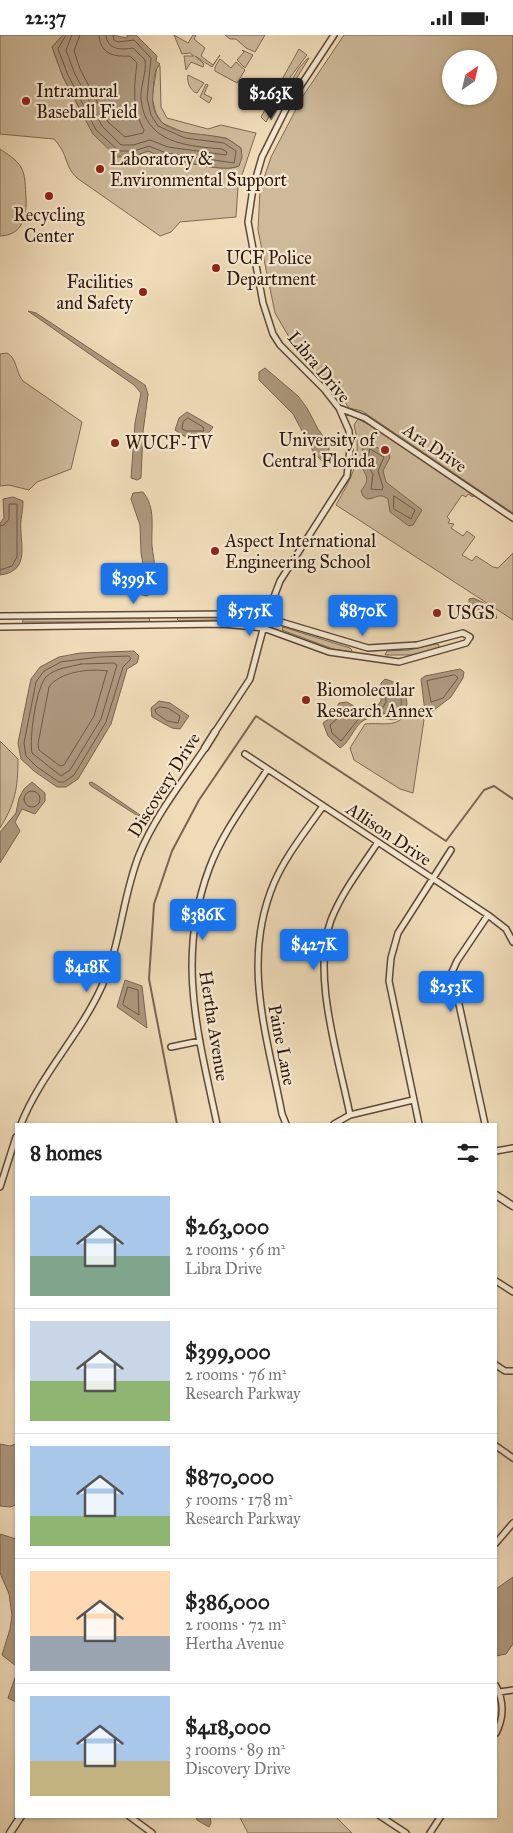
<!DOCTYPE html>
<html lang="en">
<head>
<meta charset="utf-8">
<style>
  :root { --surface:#fff; --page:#f2f2f2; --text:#222; --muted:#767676; --line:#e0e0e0; --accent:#1a73e8 }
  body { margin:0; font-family:"IM FELL Great Primer",serif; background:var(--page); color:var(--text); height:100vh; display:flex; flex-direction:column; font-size:19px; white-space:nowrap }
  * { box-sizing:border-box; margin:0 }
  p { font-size:16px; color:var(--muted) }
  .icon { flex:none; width:28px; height:28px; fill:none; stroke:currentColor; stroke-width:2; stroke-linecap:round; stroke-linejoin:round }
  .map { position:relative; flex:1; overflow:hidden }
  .drawer { position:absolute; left:15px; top:1088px; width:482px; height:695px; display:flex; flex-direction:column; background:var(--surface); border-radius:0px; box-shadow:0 1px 4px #0004 }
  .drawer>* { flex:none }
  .needle { width:32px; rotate:34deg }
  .buttons { position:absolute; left:442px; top:15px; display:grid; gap:10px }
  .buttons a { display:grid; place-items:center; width:55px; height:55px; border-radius:50%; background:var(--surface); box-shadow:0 1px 4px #0004; font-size:25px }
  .price { position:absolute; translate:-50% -42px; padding:0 11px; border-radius:5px; background:var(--accent); color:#fff; font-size:16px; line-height:32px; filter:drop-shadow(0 1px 2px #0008) }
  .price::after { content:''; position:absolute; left:50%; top:30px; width:15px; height:11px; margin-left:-8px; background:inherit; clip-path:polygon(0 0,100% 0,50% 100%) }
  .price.active { background:#222; color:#fff }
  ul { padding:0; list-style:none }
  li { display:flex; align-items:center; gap:15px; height:125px; padding:0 15px }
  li+li { border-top:1px solid var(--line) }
  li span { display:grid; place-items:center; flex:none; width:140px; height:100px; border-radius:0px; color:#555 }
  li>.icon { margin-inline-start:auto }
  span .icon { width:60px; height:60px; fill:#fffc; stroke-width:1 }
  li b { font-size:21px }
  h2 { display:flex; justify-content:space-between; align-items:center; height:60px; padding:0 15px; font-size:21px }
  .status { display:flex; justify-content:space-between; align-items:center; height:35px; padding:0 25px; background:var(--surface); direction:ltr }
  .status svg { height:14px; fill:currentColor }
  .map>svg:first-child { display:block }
</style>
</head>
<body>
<div class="status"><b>22:37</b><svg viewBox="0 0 49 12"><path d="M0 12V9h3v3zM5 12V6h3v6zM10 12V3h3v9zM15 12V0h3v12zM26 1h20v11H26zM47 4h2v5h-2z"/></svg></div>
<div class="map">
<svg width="513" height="1798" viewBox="0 0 513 1798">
  <rect width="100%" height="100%" fill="#efdbb8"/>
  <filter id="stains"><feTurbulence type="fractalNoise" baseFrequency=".004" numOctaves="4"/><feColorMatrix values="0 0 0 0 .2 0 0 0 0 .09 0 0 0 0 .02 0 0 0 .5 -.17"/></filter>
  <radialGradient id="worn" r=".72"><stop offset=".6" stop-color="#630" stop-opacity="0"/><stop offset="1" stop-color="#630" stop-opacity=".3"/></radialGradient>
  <path fill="#ceba9b" stroke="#7e6854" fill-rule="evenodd" d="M0 0H63L52 12 63 42 93 99 135 121 148 116C154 118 161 123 166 123 184 126 223 138 239 131L241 113 226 103 185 98 162 88 156 78 152 63 157 31H160L161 72 167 83 208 94 221 90 256 98 238 152 236 182 180 187 171 197 160 201 77 143C64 131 69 120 54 104L0 99Z
    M174 0 188 8 193 0H196L194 4 205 13 201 21 213 30 220 20 212 32 195 21 204 29 203 32 191 27 186 35 184 21H194L190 18 182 19Z
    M225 0H265L255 17 246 13 236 4H230Z
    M344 0H513V478L362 376 349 373 331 348 300 321 275 278 258 195 260 155 271 122 303 61ZM451 24H489V61H451Z
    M299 14 307 20 291 41 266 87 261 82Z
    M242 15 253 20 245 33 237 25 244 17Z
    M308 23H309L271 85V81L299 33Z
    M220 24 231 33 236 27 245 35 237 48 215 36V32Z
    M188 40 204 48 197 58C191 57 186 46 188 40Z
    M206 49 208 50 204 59 212 63 209 68 200 62Z
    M0 114C7 119 16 124 21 132 26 141 25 152 26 162 27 181 23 200 0 201Z
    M7 318C17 323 16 338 23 346L82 387 71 434 37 447 29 455 9 450 0 451V319Z
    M358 384 377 394 474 460 473 462 468 459 466 462 462 460 447 482 450 485 448 488 454 489 451 493 463 501 467 496 475 502 462 520 472 526 476 521 493 532 498 533 513 518V585L336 470C352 442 363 423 354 390Z
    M235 581 247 584 179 586 177 584 179 582Z
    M149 582 150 587H22L24 584Z
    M283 592 350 613 352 615 351 617 333 614 282 595Z
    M436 609 439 610 438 614 412 620H385L387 616 408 615Z
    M409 677H419L424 685 413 758 400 754 354 725 350 713 365 689C386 687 394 694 409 677Z
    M0 706 18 724C18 753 15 769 0 793Z
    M239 1781H335L352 1798H248Z"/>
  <path fill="#ad987e" stroke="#7a6451" d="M63 0H112L127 3V0H136L157 21 156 26 160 29C153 36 154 47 153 57 148 104 196 96 224 103 230 104 236 110 241 113L242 122 239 131C223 138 184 126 166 123 161 123 154 118 148 116L135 121 117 122 93 99 63 42 52 12Z
    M28 276 36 278 145 350 148 359 143 397 141 443 137 445 131 443 135 388 141 358 134 350Z
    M265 333 298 361 307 373 318 394 329 410V423L325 429 314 418 293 379 259 345V337Z
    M187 377 213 392 205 403 184 401 175 395 179 383Z
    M367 407 389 419 390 422 383 436 386 447 422 475 413 490 409 491 390 477 388 464C379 457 376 464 367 464L363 461 361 456C370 444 367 442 361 431L363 411Z
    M143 457C156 473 151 492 152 511 154 526 157 539 154 555L147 561 135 558 126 546 140 545 145 540 141 518 140 490 131 464 133 458Z
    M13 462 23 466C23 473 22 478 21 485 19 508 32 536 0 540V488L4 483 3 464Z
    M473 563C483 567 495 573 497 583H474L470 578 469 564Z
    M134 616 139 621 137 628 127 634 111 689 78 744 66 752H57L34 736 21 724 18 708 27 663 31 644 40 632 59 622 80 618Z
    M460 634 464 637 463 643 451 662 429 679 425 677 421 644 425 641Z
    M385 644C399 648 406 654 407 669 398 697 387 678 369 683 354 687 352 706 340 713L328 701 323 688 334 680 339 668 347 667 357 673 378 670 381 666V648Z
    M159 666 170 668 189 681 180 694 172 693 152 682 151 673Z
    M32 747 45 758V766L35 779 22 774 15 787 20 796 0 828V797L16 778 19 763 24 754Z
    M92 747 140 780 138 781 91 751 89 748Z
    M125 945 142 951 147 993 117 972Z
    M0 1409 10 1411 16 1409V1470L10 1472 0 1471Z
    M0 1499 16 1504V1631L2 1620 10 1594 12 1580 9 1559 0 1538Z
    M513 1542V1609L506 1619 496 1621V1554Z
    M16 1640V1667L8 1663Z
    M196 1781H210L211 1788 209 1792 197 1785Z"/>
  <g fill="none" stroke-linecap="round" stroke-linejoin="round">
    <path stroke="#6d5846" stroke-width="1" d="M66 0 58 14 68 40 96 95 119 116H134L149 111 166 118 234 128 236 116 224 108 185 103 158 91 151 80 147 63 151 23 134 5 118 7 114 5 113 0
      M72 0 66 15 74 37 102 91 121 110H133L150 105 168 112 226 120 227 117 222 114C186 111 145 108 141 64 140 51 147 37 145 25L133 13C121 15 107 15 106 0
      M80 0 74 16 80 34 108 87 125 102 143 98 144 95C132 74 134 52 137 28L130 21C114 22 100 19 99 0
      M188 383 203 392 204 396H186L182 394 183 387Z
      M370 414 384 422 378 436 383 452 382 455 371 454 373 439 367 430Z
      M394 461 415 475 411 484 394 474Z
      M0 491 4 490 9 484V469H17V522L12 531 0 535
      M100 622 129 621 131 624 123 632 106 687 74 740 64 747H59L37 732 26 721 24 708 36 647 44 636 61 627Z
      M81 629 114 628 117 630 101 684 70 735 61 741 32 718C29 704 36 651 47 641 56 633 70 632 81 629Z
      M107 636 94 681 64 730 60 731 39 715 38 709 49 652C59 637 90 633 107 636Z
      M455 640 458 643 443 663 431 667 427 646Z
      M388 650C403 654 407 673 392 681L380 677 386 667 385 653Z
      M160 672 168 673 180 681 178 688 167 686 156 678 155 675Z
      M343 673H349L361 681 341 706 332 698 330 690 338 683Z
      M24 764a8 8 0 1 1 16 0a8 8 0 1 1-16 0Z
      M128 952 138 955 139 980 123 970Z"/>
    <path stroke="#7a6451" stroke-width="2" d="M177 1089 149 944 154 869 172 816 199 765 256 681 446 806 484 755 494 751 513 764"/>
    <g stroke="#5e4838" stroke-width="8">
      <path id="minor" d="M339 373 365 383 513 483
        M0 581 232 579 281 587 368 613 417 610 463 598 470 602 466 608 399 627 329 617 263 593 223 589 0 592
        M215 697 250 644 266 583 280 546 347 441 350 414 349 396 339 373 324 354 280 310 273 299 263 268 248 187 253 153 262 122 288 70 334 0
        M245 719 488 880 506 894 513 907
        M171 1012 200 1006
        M350 1080C339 1024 311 939 331 885 342 857 361 833 378 807
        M21 1089C41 1039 80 1000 102 951 121 909 122 863 139 820 155 781 182 747 205 713
        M217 1089C198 999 176 923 209 834 222 798 247 766 267 735
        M286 1089 282 1079C267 1000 241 926 274 848 286 820 306 796 323 771
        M334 1089 350 1080 413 1065
        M419 1089 389 946 391 923 398 898 451 815
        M485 1089 452 937 457 926 488 880
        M496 1116 513 1113
        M0 1152 16 1102
        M496 1246 513 1257
        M496 1330 505 1336H513
        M496 1411 513 1423
        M496 1508 513 1488
        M496 1651C504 1666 504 1683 496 1698
        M499 1657 513 1655
        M129 1781 152 1798
        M380 1781 406 1798
        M430 1798 441 1781"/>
    </g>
    <g stroke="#5e4838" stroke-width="9">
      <path id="tertiary" d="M205 713 215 697
        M496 1160 513 1171
        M10 1798 21 1781"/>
    </g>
    <use href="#minor" stroke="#f5e8d1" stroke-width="5"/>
    <use href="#tertiary" stroke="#f5e8d1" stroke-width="6"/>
  </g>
  <g fill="#8f2418" stroke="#f5e8d1" stroke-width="2">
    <circle cx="26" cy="66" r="5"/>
    <circle cx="100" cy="134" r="5"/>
    <circle cx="49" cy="161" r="5"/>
    <circle cx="216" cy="233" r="5"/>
    <circle cx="143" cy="257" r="5"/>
    <circle cx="115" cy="408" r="5"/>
    <circle cx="385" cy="415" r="5"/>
    <circle cx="215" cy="516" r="5"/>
    <circle cx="437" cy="578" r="5"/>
    <circle cx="306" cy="665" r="5"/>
  </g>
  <g text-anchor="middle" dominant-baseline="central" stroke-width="4.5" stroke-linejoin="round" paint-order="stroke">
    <g font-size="18" fill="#2d170d" stroke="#f5e8d1" text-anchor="start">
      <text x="36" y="56">Intramural<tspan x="36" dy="21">Baseball Field</tspan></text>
      <text x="110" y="124">Laboratory &amp;<tspan x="110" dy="21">Environmental Support</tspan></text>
      <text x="49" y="180" text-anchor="middle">Recycling<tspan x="49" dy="21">Center</tspan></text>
      <text x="226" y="223">UCF Police<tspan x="226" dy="21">Department</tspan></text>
      <text x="133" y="247" text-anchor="end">Facilities<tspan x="133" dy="21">and Safety</tspan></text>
      <text x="375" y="405" text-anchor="end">University of<tspan x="375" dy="21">Central Florida</tspan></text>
      <text x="125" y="408">WUCF-TV</text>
      <text x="225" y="506">Aspect International<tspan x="225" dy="21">Engineering School</tspan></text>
      <text x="447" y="578">USGS</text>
      <text x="316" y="655">Biomolecular<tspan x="316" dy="21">Research Annex</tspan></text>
    </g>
    <g font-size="18" fill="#2d170d" stroke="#f5e8d1">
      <text transform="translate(319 332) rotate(50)">Libra Drive</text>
      <text transform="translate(435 413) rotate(34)">Ara Drive</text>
      <text transform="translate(164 750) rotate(-58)">Discovery Drive</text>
      <text transform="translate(389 799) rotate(34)">Allison Drive</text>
      <text transform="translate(214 991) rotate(81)">Hertha Avenue</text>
      <text transform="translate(282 1010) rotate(79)">Paine Lane</text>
    </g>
  </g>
  <rect width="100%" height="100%" filter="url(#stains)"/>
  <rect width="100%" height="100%" fill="url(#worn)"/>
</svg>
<div class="buttons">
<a><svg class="needle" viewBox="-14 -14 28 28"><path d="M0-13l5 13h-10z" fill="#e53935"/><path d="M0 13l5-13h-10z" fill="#767676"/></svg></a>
</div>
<b class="price active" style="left:271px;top:85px">$263K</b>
<b class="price" style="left:134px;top:570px">$399K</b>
<b class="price" style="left:250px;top:602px">$575K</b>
<b class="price" style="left:363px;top:602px">$870K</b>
<b class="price" style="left:203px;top:906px">$386K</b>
<b class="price" style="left:314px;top:936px">$427K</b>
<b class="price" style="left:87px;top:958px">$418K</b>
<b class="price" style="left:451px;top:978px">$253K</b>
<section class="drawer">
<h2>8 homes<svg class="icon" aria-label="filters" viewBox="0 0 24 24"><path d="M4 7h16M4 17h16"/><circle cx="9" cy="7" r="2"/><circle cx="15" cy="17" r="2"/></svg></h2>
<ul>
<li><span style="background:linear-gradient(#a9c7e8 60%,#7fa58c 0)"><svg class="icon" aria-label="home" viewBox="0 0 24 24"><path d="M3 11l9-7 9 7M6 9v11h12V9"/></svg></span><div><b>$263,000</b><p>2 rooms · 56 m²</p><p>Libra Drive</p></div></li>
<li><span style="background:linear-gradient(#c9d6e8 60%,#8fb573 0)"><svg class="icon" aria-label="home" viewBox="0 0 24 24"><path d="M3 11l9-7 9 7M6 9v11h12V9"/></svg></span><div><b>$399,000</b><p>2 rooms · 76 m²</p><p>Research Parkway</p></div></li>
<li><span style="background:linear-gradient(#a9c7e8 70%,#8fb573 0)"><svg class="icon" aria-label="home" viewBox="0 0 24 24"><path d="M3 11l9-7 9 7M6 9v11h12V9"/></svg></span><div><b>$870,000</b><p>5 rooms · 178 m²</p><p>Research Parkway</p></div></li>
<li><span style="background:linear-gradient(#ffd9b3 65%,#9aa5b1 0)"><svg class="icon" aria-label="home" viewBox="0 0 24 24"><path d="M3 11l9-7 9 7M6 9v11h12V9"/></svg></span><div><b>$386,000</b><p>2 rooms · 72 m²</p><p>Hertha Avenue</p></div></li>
<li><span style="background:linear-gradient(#a9c7e8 65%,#c2b280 0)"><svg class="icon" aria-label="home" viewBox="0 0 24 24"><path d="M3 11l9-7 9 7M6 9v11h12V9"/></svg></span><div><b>$418,000</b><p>3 rooms · 89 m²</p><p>Discovery Drive</p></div></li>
</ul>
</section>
</div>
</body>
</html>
